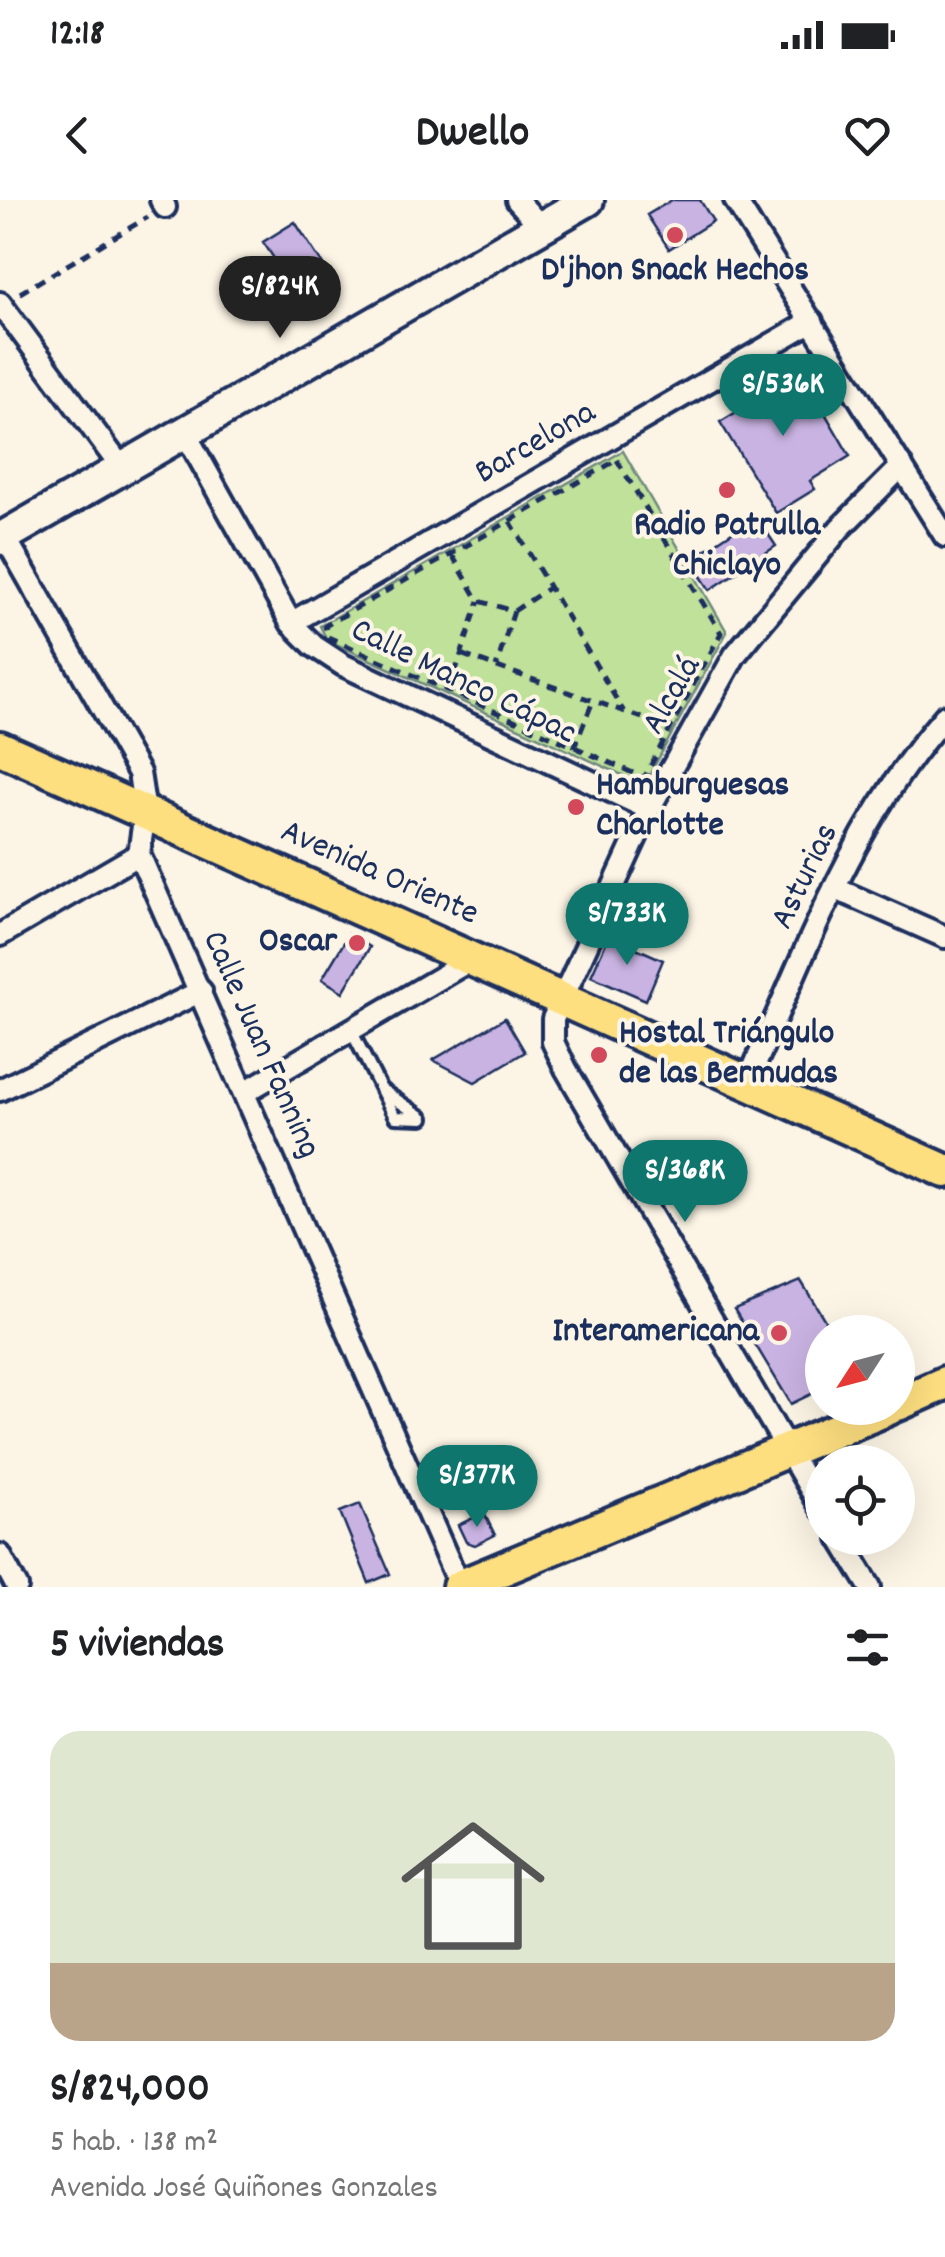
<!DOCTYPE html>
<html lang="es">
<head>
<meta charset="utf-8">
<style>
  :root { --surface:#fff; --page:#f6f6f6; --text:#202124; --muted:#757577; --accent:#0f766e }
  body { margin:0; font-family:Dekko,sans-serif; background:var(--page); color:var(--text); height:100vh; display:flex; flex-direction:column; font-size:38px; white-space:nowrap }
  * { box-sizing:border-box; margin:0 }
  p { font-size:32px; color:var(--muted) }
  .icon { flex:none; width:55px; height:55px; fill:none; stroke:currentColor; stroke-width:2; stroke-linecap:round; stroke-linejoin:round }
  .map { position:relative; height:1387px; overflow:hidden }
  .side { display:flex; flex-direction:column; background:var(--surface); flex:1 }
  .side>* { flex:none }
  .needle { width:65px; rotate:234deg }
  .buttons { position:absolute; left:805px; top:1115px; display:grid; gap:20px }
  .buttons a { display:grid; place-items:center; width:110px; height:110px; border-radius:50%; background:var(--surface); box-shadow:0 10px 40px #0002; font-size:50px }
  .price { position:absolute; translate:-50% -85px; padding:0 22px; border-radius:35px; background:var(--accent); color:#fff; font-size:32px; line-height:65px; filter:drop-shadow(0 2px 5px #0008) }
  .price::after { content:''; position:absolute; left:50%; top:60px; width:30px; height:22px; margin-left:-15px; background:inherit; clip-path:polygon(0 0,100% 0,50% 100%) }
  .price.active { background:#222; color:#fff }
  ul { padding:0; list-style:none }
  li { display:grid; align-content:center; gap:20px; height:530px; padding:0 50px }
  li span { display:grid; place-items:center; height:310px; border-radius:30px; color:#555 }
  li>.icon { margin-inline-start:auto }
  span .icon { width:180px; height:180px; fill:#fffc; stroke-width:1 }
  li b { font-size:42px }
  h2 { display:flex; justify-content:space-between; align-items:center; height:120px; padding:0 50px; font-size:42px }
  .status { display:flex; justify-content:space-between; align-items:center; height:70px; padding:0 50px; background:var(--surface); direction:ltr }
  .status svg { height:28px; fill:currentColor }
  header { display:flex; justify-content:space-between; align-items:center; height:130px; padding:0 50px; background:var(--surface); font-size:45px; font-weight:800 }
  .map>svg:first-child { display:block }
</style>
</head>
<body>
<div class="status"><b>12:18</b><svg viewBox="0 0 49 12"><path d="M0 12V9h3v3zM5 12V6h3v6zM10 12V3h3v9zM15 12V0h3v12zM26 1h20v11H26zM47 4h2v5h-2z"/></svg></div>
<header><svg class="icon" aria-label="back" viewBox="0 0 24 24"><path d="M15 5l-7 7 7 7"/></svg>Dwello<svg class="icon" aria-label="heart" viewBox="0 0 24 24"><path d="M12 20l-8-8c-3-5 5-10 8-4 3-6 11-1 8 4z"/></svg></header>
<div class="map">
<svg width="945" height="1387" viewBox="0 0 945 1387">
  <rect width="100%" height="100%" fill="#fcf5e5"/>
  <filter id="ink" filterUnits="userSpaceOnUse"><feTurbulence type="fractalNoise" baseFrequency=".01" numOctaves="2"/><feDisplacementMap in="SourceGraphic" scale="20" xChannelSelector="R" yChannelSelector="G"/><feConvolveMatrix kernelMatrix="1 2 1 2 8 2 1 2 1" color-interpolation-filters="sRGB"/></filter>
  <g filter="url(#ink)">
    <path fill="#c0e19a" stroke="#6e887c" stroke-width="2.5" d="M623 251 727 432 644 585 327 440 320 426Z"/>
    <path fill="#c9b3e2" stroke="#1b2f5e" stroke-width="2.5" d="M672 0H700L713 21 669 49 647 15Z
      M295 22 332 79 301 99 263 42Z
      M783 177 793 193 808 184 850 256 810 281 815 289 776 313 720 222 738 211 727 192 749 179 757 193Z
      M756 316 776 346 710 390 690 360Z
      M349 734 370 747 343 792 322 779Z
      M609 736 663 760 646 800 591 776Z
      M505 818 525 852 475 882 433 860Z
      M801 1081 832 1132H822V1189L791 1204 734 1109Z
      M360 1304 390 1374 369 1383 340 1312Z
      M484 1313 495 1335 475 1345 466 1342 458 1325Z"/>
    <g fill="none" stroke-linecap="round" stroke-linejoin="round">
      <g stroke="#1b2f5e" stroke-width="18">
        <path id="lane" d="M351 830 395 917 423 918
          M382 890 422 917"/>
      </g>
      <g stroke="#1b2f5e" stroke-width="28">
        <path id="street" d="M161 0 165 7
          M517 0 541 27
          M735 0 945 336
          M0 103 121 267
          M184 231 291 423 314 446 343 465 649 609
          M5 337 139 573 145 612 139 654 460 1387
          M291 423 812 121
          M834 688 945 737
          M0 735 139 654
          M748 881C804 755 853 621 945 516
          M0 890 201 791
          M245 892 472 759
          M822 1309 566 869 553 842V819L649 609 735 455 840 328 902 266
          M840 1338 870 1387
          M0 1355 17 1387"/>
      </g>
      <g stroke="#1b2f5e" stroke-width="38">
        <path id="secondary" d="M0 339 588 0"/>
      </g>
      <g stroke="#1b2f5e" stroke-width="40">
        <path id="primary" d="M0 548 945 971
          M898 1204 945 1183
          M459 1387 889 1208"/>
      </g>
      <path stroke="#1b2f5e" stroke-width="5" stroke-dasharray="10 8" stroke-linecap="butt" d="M20 93 148 17
        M617 260 721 433 644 578 328 437 325 426Z
        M510 321 624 512
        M452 355 479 401 514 411 496 467
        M514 411 550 387
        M463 455 668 527
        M449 491 479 401
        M574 548 593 501"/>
      <use href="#lane" stroke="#fcf5e5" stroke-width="10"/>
      <use href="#street" stroke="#fcf5e5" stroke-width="20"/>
      <use href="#secondary" stroke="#fcf5e5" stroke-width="30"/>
      <use href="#primary" stroke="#fedf80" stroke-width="32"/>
    </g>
  </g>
  <g fill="#d1495b" stroke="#fcf5e5" stroke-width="4">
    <circle cx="675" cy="35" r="10"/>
    <circle cx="727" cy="290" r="10"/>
    <circle cx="576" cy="607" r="10"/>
    <circle cx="357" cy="743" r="10"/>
    <circle cx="599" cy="855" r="10"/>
    <circle cx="779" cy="1133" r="10"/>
  </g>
  <g text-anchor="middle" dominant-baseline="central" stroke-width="8" stroke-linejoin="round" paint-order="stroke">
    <g font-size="35" font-weight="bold" fill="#1b2f5e" stroke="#fcf5e5">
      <text x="675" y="72">D'jhon Snack Hechos</text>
      <text x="727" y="327">Radio Patrulla<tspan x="727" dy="40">Chiclayo</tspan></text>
      <text x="596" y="587" text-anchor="start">Hamburguesas<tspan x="596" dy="40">Charlotte</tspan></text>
      <text x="337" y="743" text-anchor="end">Oscar</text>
      <text x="619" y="835" text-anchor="start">Hostal Triángulo<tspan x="619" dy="40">de las Bermudas</tspan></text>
      <text x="759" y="1133" text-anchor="end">Interamericana</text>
    </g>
    <g font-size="35" fill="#1b2f5e" stroke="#fcf5e5">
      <text transform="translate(536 244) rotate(-30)">Barcelona</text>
      <text transform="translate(463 483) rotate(26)">Calle Manco Cápac</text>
      <text transform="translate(673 496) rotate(-60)">Alcalá</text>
      <text transform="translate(379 674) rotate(24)">Avenida Oriente</text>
      <text transform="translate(806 677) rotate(-64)">Asturias</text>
      <text transform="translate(260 845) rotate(66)">Calle Juan Fanning</text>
    </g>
  </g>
</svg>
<div class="buttons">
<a><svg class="needle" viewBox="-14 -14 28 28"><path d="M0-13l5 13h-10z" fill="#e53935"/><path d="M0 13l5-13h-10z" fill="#757577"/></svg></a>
<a><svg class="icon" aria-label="locate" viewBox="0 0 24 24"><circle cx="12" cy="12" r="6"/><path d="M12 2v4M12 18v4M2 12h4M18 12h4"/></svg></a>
</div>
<b class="price active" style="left:280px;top:141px">S/824K</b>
<b class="price" style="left:783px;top:239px">S/536K</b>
<b class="price" style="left:627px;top:768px">S/733K</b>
<b class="price" style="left:685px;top:1025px">S/368K</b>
<b class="price" style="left:477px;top:1330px">S/377K</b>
</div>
<section class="side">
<h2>5 viviendas<svg class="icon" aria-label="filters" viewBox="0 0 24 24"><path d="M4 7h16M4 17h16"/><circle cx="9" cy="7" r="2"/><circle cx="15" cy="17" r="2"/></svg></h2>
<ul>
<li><span style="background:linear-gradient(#dfe7d0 75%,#b9a48a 0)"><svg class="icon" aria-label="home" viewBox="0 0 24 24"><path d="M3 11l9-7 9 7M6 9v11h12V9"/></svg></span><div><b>S/824,000</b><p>5 hab. · 138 m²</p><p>Avenida José Quiñones Gonzales</p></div></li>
</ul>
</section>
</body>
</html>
